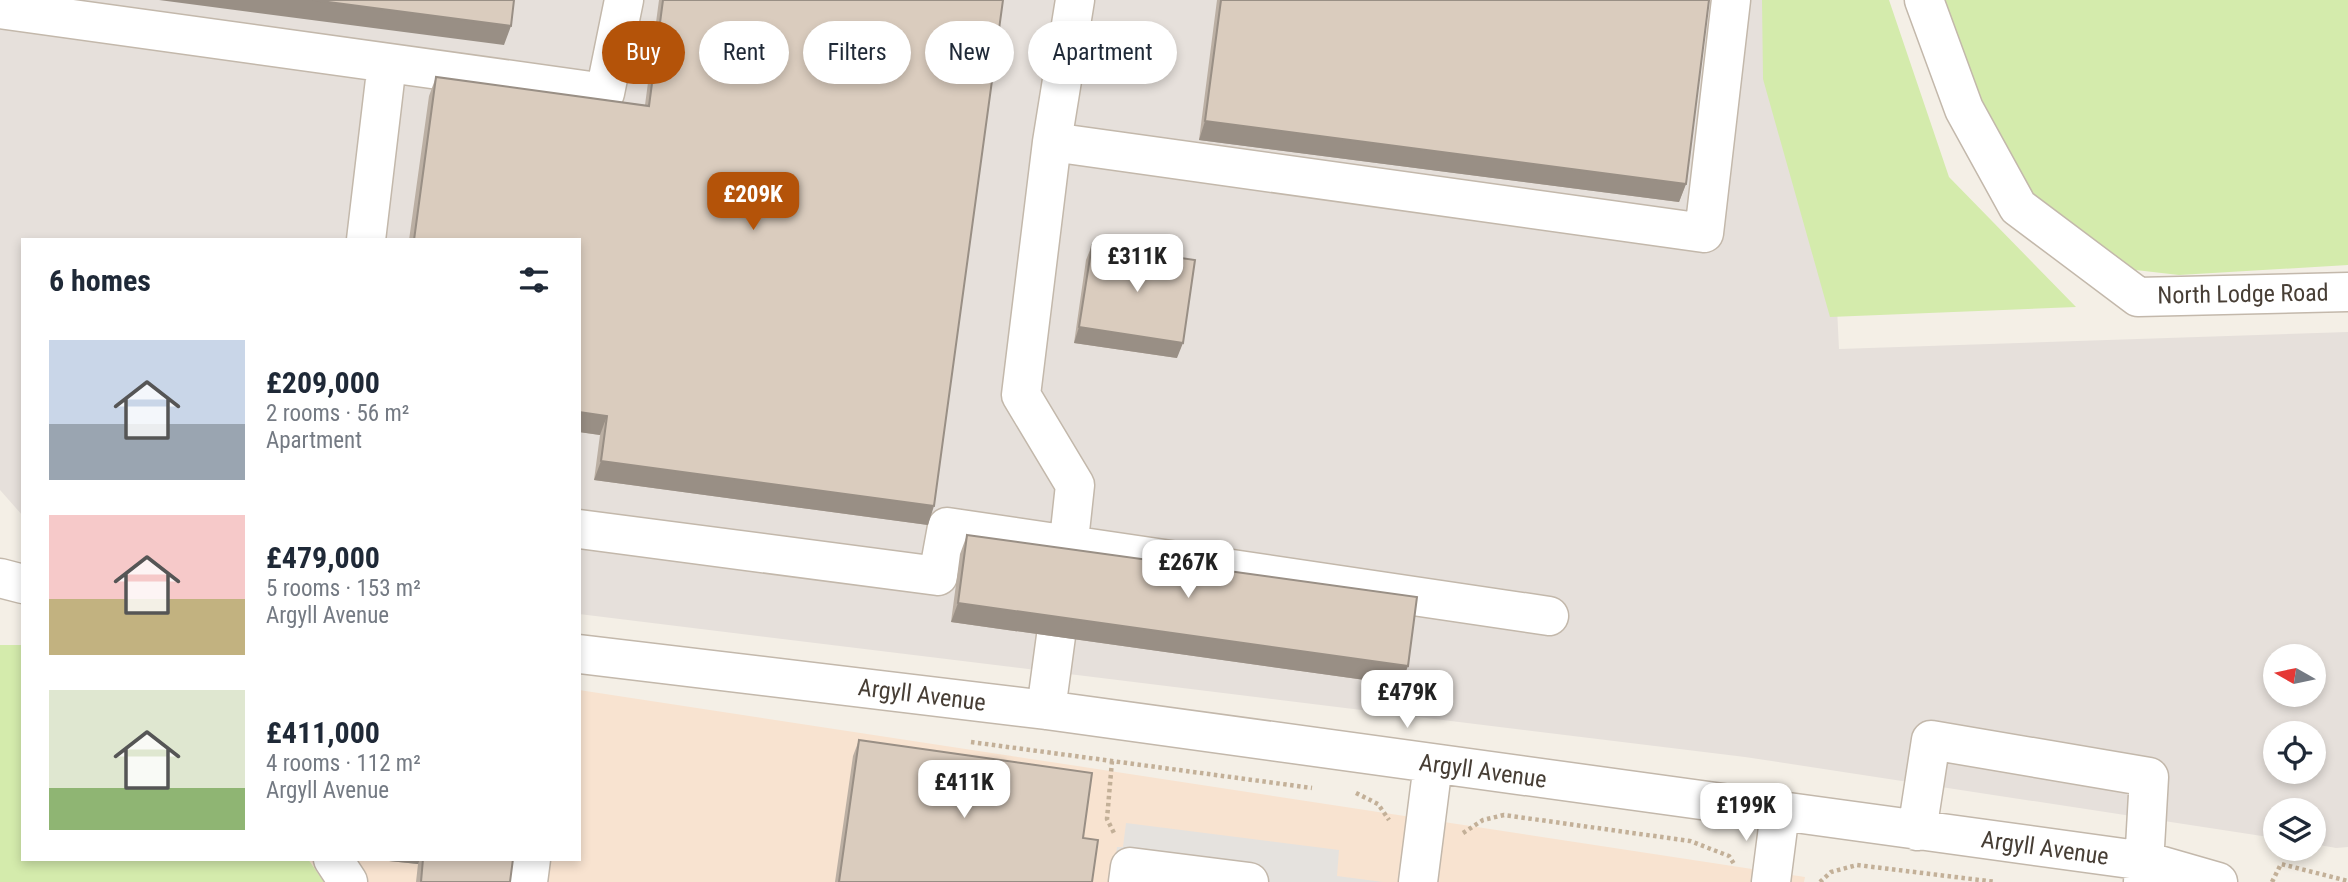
<!DOCTYPE html>
<html lang="en">
<head>
<meta charset="utf-8">
<style>
  :root { --surface:#fff; --page:#f2f2f3; --text:#1f2937; --muted:#747a83; --accent:#b45309 }
  body { margin:0; font-family:"Roboto Condensed",sans-serif; background:var(--page); color:var(--text); height:100vh; display:flex; flex-direction:column; font-size:26px; white-space:nowrap }
  * { box-sizing:border-box; margin:0 }
  p { font-size:23px; color:var(--muted) }
  .icon { flex:none; width:38px; height:38px; fill:none; stroke:currentColor; stroke-width:2; stroke-linecap:round; stroke-linejoin:round }
  .map { position:relative; flex:1; overflow:hidden }
  .details { position:absolute; left:21px; top:238px; width:560px; height:623px; display:flex; flex-direction:column; background:var(--surface); border-radius:0px; box-shadow:0 4px 10px #0003 }
  .details>* { flex:none }
  .guide { position:absolute; left:602px; top:21px; width:665px; height:63px; display:flex; gap:14px }
  .needle { width:46px; rotate:279deg }
  .buttons { position:absolute; left:2263px; top:644px; display:grid; gap:14px }
  .buttons a { display:grid; place-items:center; width:63px; height:63px; border-radius:50%; background:var(--surface); box-shadow:0 4px 10px #0003; font-size:35px }
  .price { position:absolute; translate:-50% -60px; padding:0 16px; border-radius:14px; background:#fff; color:#222; font-size:23px; line-height:46px; filter:drop-shadow(0 2px 4px #0008) }
  .price::after { content:''; position:absolute; left:50%; top:42px; width:21px; height:16px; margin-left:-10px; background:inherit; clip-path:polygon(0 0,100% 0,50% 100%) }
  .price.current { background:var(--accent); color:#fff }
  ul { padding:0; list-style:none }
  li { display:flex; align-items:center; gap:21px; height:175px; padding:0 28px }
  li span { display:grid; place-items:center; flex:none; width:196px; height:140px; border-radius:0px; color:#555 }
  li>.icon { margin-inline-start:auto }
  span .icon { width:84px; height:84px; fill:#fffc; stroke-width:1 }
  li b { font-size:30px }
  h2 { display:flex; justify-content:space-between; align-items:center; height:84px; padding:0 28px; font-size:30px }
  .pill { padding:0 24px; border-radius:32px; background:var(--surface); box-shadow:0 4px 10px #0003; font-size:24px; line-height:63px }
  .pill.current { background:var(--accent); color:#fff }
  .map>svg:first-child { display:block }
</style>
</head>
<body>
<div class="map">
<svg width="2348" height="882" viewBox="0 0 2348 882">
  <rect width="100%" height="100%" fill="#f4efe6"/>
  <path fill="#f8e3d0" d="M579 690 1805 877 1804 882H324L308 859H579Z"/>
  <path fill="#e6e0db" fill-rule="evenodd" d="M0 0H1822L1839 349 2348 332V847L2336 848 2314 844V810H2275V838L1745 757 579 614V240H23V516L0 490ZM2275 656H2314V695H2275ZM2275 733H2314V772H2275Z"/>
  <path fill="#d4ebac" d="M1762 0H1889L1949 177 2076 307 1830 317 1763 79Z
    M1943 0H2348V265L2179 275 2127 269 2044 209 1989 132Z
    M0 645H23V859H308L324 882H0Z"/>
  <path fill="#e5e2de" d="M1126 823 1339 850 1337 876 1383 882H1112L1117 847H1123Z"/>
  <g fill="none" stroke-linecap="round" stroke-linejoin="round">
    <g stroke="#c3b8ab" stroke-width="41">
      <path id="minor" d="M1924 0 1964 109 2018 207 2138 297 2348 292
        M0 9 605 93 624 0
        M1052 142 1704 233 1731 0
        M366 240 387 63
        M579 529 938 576 947 527 1549 616
        M1066 568 1075 485 1021 395 1052 142 1075 0
        M0 578 23 584
        M579 654 1046 710 2145 861 2218 882
        M1046 710 1056 636
        M1917 831 1931 740 2149 777 2143 882
        M333 859 348 882
        M528 882 531 859
        M1128 882 1130 867 1249 882
        M1418 882 1433 764
        M1771 882 1780 812"/>
    </g>
    <path stroke="#c3b098" stroke-width="4.5" stroke-dasharray="3.5 3.5" stroke-linecap="butt" d="M971 742 1312 788
      M1112 761 1107 819 1115 835
      M1356 793 1378 804 1389 820
      M1463 833 1483 820 1504 815 1690 841 1729 856 1734 864
      M1820 882 1831 872 1857 865 1996 882
      M2272 882 2281 864 2348 881"/>
    <use href="#minor" stroke="#fff" stroke-width="38"/>
  </g>
  <path fill="#bbafa3" d="M659 0H1003L928 525 594 480 600 435 579 432V240H409L429 96 436 77 645 105Z
    M1217 0H1709L1686 184 1679 202 1199 140Z
    M1092 245 1177 358 1074 343 1086 260Z
    M967 535 1401 685 951 622 960 554Z
    M859 740 1083 838 1092 882H835L853 756Z
    M389 859H513L510 882H416L418 864 389 861Z"/>
  <path fill="#998f85" d="M159 0H313L511 26 504 45Z
    M1205 121 1686 184 1679 202 1199 140Z
    M1079 327 1183 343 1177 358 1074 343Z
    M579 412 607 416 600 435 579 432Z
    M601 461 934 506 928 525 594 480Z
    M958 603 1408 666 1401 685 951 622Z
    M390 859H420L418 864 389 861Z"/>
  <path fill="#daccbe" stroke="#998f85" stroke-width="2" d="M313 0H514L511 26Z
    M663 0H1003L934 506 601 461 607 416 579 412V240H414L436 77 649 106Z
    M1221 0H1709L1686 184 1205 121Z
    M1092 245 1195 260 1183 343 1079 327Z
    M967 535 1417 597 1408 666 958 603Z
    M859 740 1092 773 1083 838 1098 840 1092 882H839Z
    M423 859H513L510 882H421Z"/>
  <g text-anchor="middle" dominant-baseline="central" stroke-width="6" stroke-linejoin="round" paint-order="stroke">
    <g font-size="24" fill="#473e35" stroke="#fff">
      <text transform="translate(2243 294) rotate(-1)">North Lodge Road</text>
      <text transform="translate(922 695) rotate(7)">Argyll Avenue</text>
      <text transform="translate(1483 771) rotate(8)">Argyll Avenue</text>
      <text transform="translate(2045 848) rotate(8)">Argyll Avenue</text>
    </g>
  </g>
</svg>
<div class="buttons">
<a><svg class="needle" viewBox="-14 -14 28 28"><path d="M0-13l5 13h-10z" fill="#e53935"/><path d="M0 13l5-13h-10z" fill="#747a83"/></svg></a>
<a><svg class="icon" aria-label="locate" viewBox="0 0 24 24"><circle cx="12" cy="12" r="6"/><path d="M12 2v4M12 18v4M2 12h4M18 12h4"/></svg></a>
<a><svg class="icon" aria-label="layers" viewBox="0 0 24 24"><path d="M12 4l9 5-9 5-9-5zM3 14l9 5 9-5"/></svg></a>
</div>
<b class="price current" style="left:753px;top:232px">£209K</b>
<b class="price" style="left:1137px;top:294px">£311K</b>
<b class="price" style="left:1188px;top:600px">£267K</b>
<b class="price" style="left:1407px;top:730px">£479K</b>
<b class="price" style="left:964px;top:820px">£411K</b>
<b class="price" style="left:1746px;top:843px">£199K</b>
<div class="guide">
<a class="pill current">Buy</a>
<a class="pill">Rent</a>
<a class="pill">Filters</a>
<a class="pill">New</a>
<a class="pill">Apartment</a>
</div>
<section class="details">
<h2>6 homes<svg class="icon" aria-label="filters" viewBox="0 0 24 24"><path d="M4 7h16M4 17h16"/><circle cx="9" cy="7" r="2"/><circle cx="15" cy="17" r="2"/></svg></h2>
<ul>
<li><span style="background:linear-gradient(#c9d6e8 60%,#9aa5b1 0)"><svg class="icon" aria-label="home" viewBox="0 0 24 24"><path d="M3 11l9-7 9 7M6 9v11h12V9"/></svg></span><div><b>£209,000</b><p>2 rooms · 56 m²</p><p>Apartment</p></div></li>
<li><span style="background:linear-gradient(#f6c9c9 60%,#c2b280 0)"><svg class="icon" aria-label="home" viewBox="0 0 24 24"><path d="M3 11l9-7 9 7M6 9v11h12V9"/></svg></span><div><b>£479,000</b><p>5 rooms · 153 m²</p><p>Argyll Avenue</p></div></li>
<li><span style="background:linear-gradient(#dfe7d0 70%,#8fb573 0)"><svg class="icon" aria-label="home" viewBox="0 0 24 24"><path d="M3 11l9-7 9 7M6 9v11h12V9"/></svg></span><div><b>£411,000</b><p>4 rooms · 112 m²</p><p>Argyll Avenue</p></div></li>
</ul>
</section>
</div>
</body>
</html>
